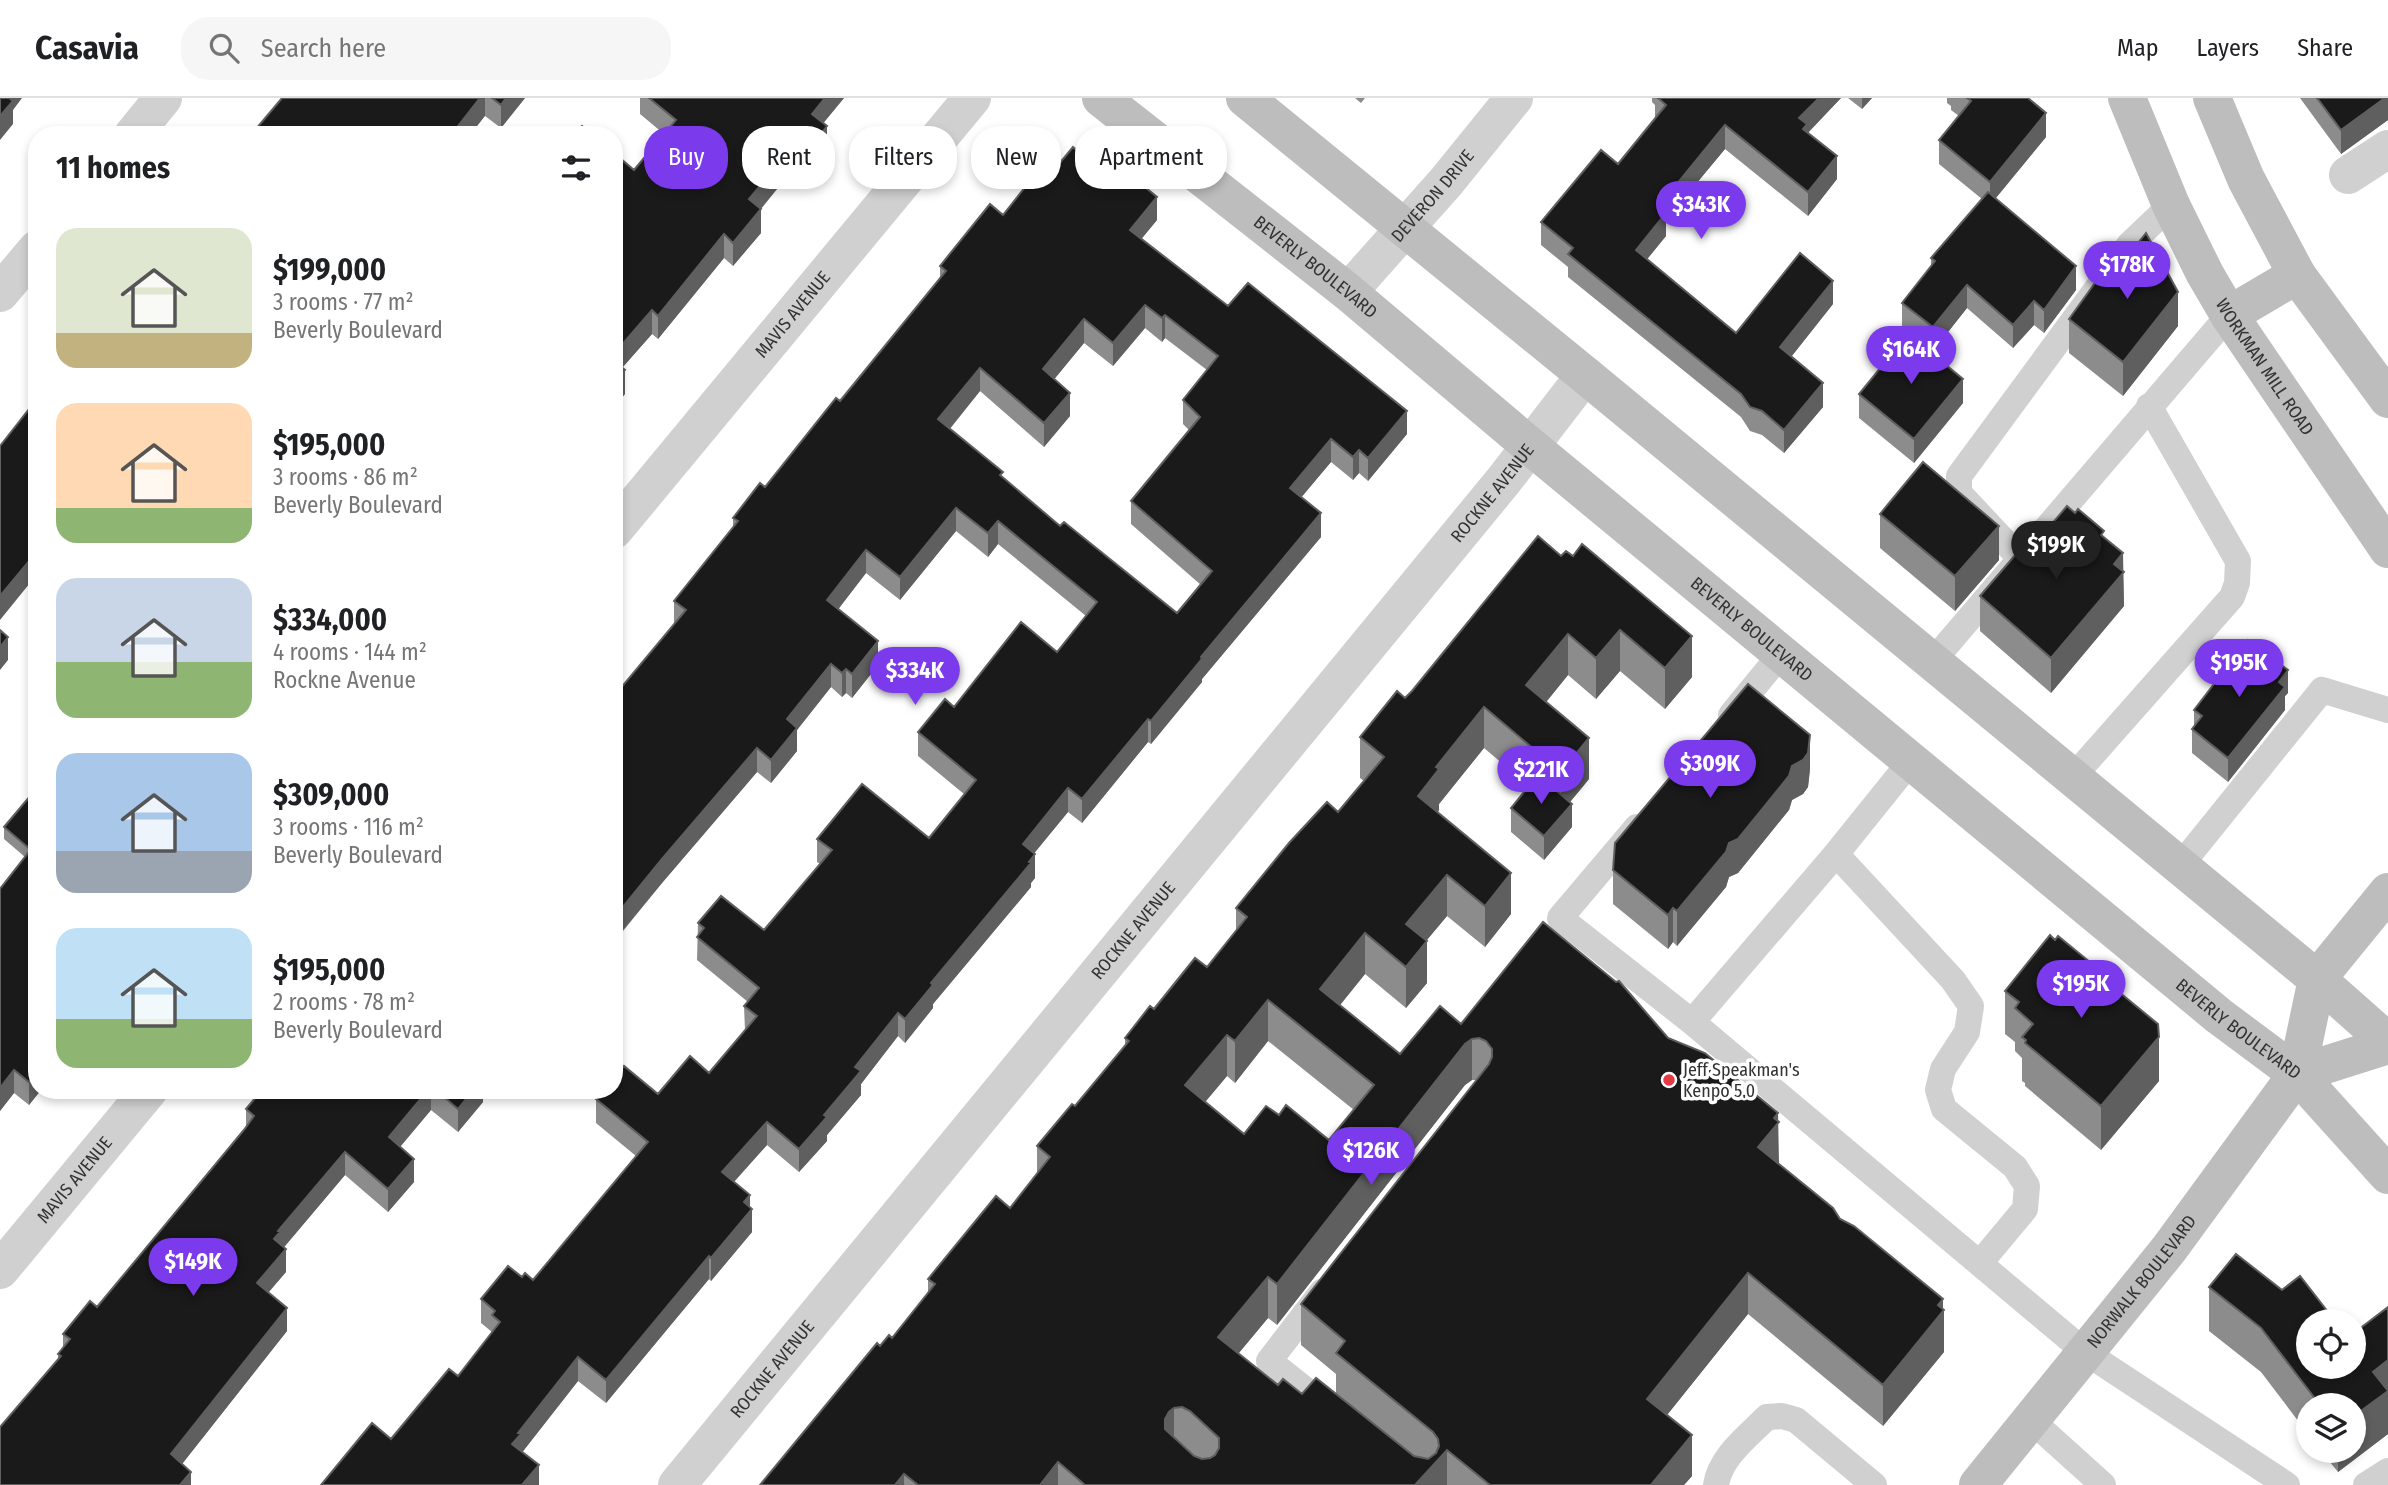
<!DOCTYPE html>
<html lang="en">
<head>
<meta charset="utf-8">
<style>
  :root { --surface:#fff; --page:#f6f6f6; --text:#202124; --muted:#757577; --line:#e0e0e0; --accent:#7c3aed }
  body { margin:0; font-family:"Fira Sans Condensed",sans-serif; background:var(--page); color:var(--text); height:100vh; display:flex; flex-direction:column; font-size:26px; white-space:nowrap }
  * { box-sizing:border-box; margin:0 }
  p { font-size:23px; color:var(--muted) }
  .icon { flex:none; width:38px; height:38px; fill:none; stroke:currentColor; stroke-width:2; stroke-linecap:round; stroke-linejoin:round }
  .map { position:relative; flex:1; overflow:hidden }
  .side { position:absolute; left:28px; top:28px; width:595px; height:973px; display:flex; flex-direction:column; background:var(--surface); border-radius:28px; box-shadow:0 4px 10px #0003 }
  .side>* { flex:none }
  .hud { position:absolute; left:644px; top:28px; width:665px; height:63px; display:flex; gap:14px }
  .tools { position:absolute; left:2296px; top:1211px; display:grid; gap:14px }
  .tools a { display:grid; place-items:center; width:70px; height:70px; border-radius:50%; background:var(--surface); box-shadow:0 4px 10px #0003; font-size:35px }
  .price { position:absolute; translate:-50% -60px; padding:0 16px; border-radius:24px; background:var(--accent); color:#fff; font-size:23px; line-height:46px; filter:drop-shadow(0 2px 4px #0008) }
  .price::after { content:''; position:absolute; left:50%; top:42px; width:21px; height:16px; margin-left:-10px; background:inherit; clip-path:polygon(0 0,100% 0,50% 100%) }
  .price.selected { background:#222; color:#fff }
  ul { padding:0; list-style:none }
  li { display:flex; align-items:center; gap:21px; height:175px; padding:0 28px }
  li span { display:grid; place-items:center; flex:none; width:196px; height:140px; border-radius:21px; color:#555 }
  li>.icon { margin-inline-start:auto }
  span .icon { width:84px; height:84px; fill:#fffc; stroke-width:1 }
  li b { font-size:30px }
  h2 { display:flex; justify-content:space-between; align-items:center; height:84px; padding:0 28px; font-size:30px }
  .chip { padding:0 24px; border-radius:28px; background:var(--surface); box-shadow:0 4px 10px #0003; font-size:24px; line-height:63px }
  .chip.selected { background:var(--accent); color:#fff }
  header { display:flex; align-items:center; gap:42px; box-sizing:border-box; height:98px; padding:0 35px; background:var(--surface); border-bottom:2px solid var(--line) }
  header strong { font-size:33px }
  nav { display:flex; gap:38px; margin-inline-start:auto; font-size:24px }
  .search { width:490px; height:63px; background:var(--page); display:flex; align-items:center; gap:18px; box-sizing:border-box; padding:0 24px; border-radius:28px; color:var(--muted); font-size:26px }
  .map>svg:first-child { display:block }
</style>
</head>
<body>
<header>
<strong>Casavia</strong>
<div class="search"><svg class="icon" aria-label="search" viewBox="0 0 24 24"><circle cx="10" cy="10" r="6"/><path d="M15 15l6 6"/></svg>Search here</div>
<nav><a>Map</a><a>Layers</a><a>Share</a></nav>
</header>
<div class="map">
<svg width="2388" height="1387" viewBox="0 0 2388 1387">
  <rect width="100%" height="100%" fill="#fff"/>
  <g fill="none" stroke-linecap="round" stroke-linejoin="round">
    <path stroke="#d0d0d0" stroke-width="26" d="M2020 460 1959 395V378L2129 147 2171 107
      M1932 564 2229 217
      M1731 617 1781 556
      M2072 680 2232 499 2237 485 2238 463 2149 308
      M1637 729 1560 820 1692 924 2085 1254 2287 1387
      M1836 756 1953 882 1971 908 1967 934 1943 971 1938 992 1944 1011 2015 1069 2027 1088 2025 1111 1980 1165
      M2180 768 2322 592 2388 612
      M1692 924 1836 756 1910 664
      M1322 1194 1269 1263 1332 1313
      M2031 1322 2103 1387
      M1716 1387C1720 1359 1748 1338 1767 1319L1782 1318 1796 1322 1874 1387
      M2366 1387 2388 1373"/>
    <g stroke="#d0d0d0" stroke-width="38">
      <path d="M133 37 163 0"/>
      <path d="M2348 77 2388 51"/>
      <path id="s1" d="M1348 194 1446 84 1514 0"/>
      <path d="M0 195 37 151"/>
      <path id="s2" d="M614 432 972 0"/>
      <path id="s3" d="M0 1172 149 992"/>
      <path id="s4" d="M677 1387 1504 382 1585 277"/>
    </g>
    <g stroke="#bdbdbd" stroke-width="38">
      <path id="s5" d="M1101 0 1348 194 1529 347 2219 918 2297 976 2388 1077"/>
      <path d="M1245 0 1585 277 2317 881 2388 944"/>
      <path id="s6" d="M2127 0 2171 107 2205 176 2229 217 2388 451"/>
      <path d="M2212 0 2246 81 2297 177 2388 301"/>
      <path d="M2229 217 2297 177"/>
      <path d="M2297 976 2388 947"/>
      <path id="s7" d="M1978 1387 2169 1151 2297 976 2317 881 2388 794"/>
    </g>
  </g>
  <path fill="#8c8c8c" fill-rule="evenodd" d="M282 0H525L501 30 485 18Z
    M640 0H844L823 25 827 52 801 84 790 75 761 111V135L733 168 724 160 658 241 652 236 622 270 625 296 614 309 634 72 664 36 640 16Z
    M1355 0H1365L1361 5Z
    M1652 0H1841L1808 34 1837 81 1808 118 1725 51 1666 122V138L1647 161 1736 235 1833 206 1791 259 1823 309 1784 355 1762 337 1750 333 1741 319 1568 179V169L1541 147V124L1618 66 1655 20V7L1652 4Z
    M1848 0H1872L1862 11Z
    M1947 0H2028L2046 39 1996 100 2076 192 2044 235 2034 227 2013 250 1967 210 1933 253 1902 228V205L1931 168V160L1982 101 1939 66V42L1959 18 1951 12V8L1947 5Z
    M2300 0H2388V22L2341 56Z
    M1059 66 1157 122 1141 141 1228 208 1407 336 1368 383 1359 375 1353 382 1331 364 1301 399 1321 439 1202 581V584L1151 646 1148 644 1082 725 1068 714 1034 755 1035 780 1031 785V789L933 906V910L905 945 898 938 861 986V997L827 1037V1043L799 1074 767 1047 734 1084 750 1109 752 1134 711 1183 709 1181 606 1305 578 1283 522 1354 539 1387 391 1341 458 1278 492 1234 481 1225V1201L522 1179 533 1182 636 1058 596 1025V1001L658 996 709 975 745 932 744 908 748 904 697 862 698 825 764 832 820 766 817 764V741L929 740 964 696 918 658V634L954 609 1057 554 1086 518 998 446 988 459 956 433 900 502 866 475 838 511 878 567 852 600 846 595 842 599 831 589 797 632V653L771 685 757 674 662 785 615 843 621 872 614 880V598L674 526V503L733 429V420L765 389 840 303 940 181V168L1003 117ZM1145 230 1162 244 1165 240 1207 272 1183 302V326L1189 332 1131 403V426L1201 487 1177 515 1060 428 1003 379 950 331 980 293 1044 349 1070 318 1054 281 1084 245 1113 268Z
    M2069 221 2178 228 2123 298 2069 255Z
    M1859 296 1963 305 1914 365 1859 320Z
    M1880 416 1999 462 1955 513 1880 450Z
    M1538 438 1692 579 1665 611 1620 573 1596 601 1568 577 1546 604 1589 681 1570 704 1572 729 1544 762 1511 734V710L1529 688 1484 650 1439 706V712L1438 714 1511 816 1485 849 1447 818 1426 843 1427 885 1406 910 1365 876 1340 907 1400 956 1461 926 1668 940 1778 1023V1066L1943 1211 1944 1254 1883 1328 1748 1216 1667 1317 1692 1378 1684 1387H760L880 1248 892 1240 928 1195V1181L1010 1110 1037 1075V1048L1075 1008 1125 948V940L1154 911 1207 869 1236 832V810L1338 714 1364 683 1360 680V639L1412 593ZM1268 943 1354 1012 1329 1042 1279 1017 1244 1036 1205 1004 1227 978 1235 985ZM1472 982H1477L1301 1206V1247L1336 1276V1296H1302L1278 1287 1238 1256 1268 1220 1277 1227 1465 987Z
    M2104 439 2123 473 2124 508 2051 595 1980 533V498L2029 453Z
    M2288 595 2285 598V612L2228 684 2192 655V631L2194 629V612Z
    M1810 671 1808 689 1803 696 1792 702 1789 712 1738 775 1729 779 1726 789 1677 848 1673 844 1668 851 1613 806V772Z
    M31 697 37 992H55L49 999 41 992 29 1007 14 995 0 1013 25 759 4 741V729Z
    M2005 893 2122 897 2159 983 2101 1052 2025 988V985L2022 983V960L2015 953V944L2005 936Z
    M262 992H483V1004L458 1034 431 1012 400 1049 414 1084 388 1114 345 1077 284 1149 286 1174 268 1194 287 1233 182 1366 191 1387 58 1261V1256L63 1250V1236L97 1209 246 1028V1011Z
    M2209 1189 2308 1269 2388 1209V1336L2338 1374 2321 1353H2354V1307H2308V1336L2261 1274 2209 1233Z"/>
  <path fill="#5f5f5f" d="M6 0H22L13 12V26L0 42V18Z
    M480 0H485V18L470 37H451Z
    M506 0H525L501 30V7Z
    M825 0H844L812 39V16Z
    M1819 0H1841L1807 36V50L1799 20Z
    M1862 0H1872L1862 11Z
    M2385 0H2388V22L2341 56V32Z
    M2046 15V39L1990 107V84Z
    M1725 27V51L1666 122V138L1636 175V152L1659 108Z
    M827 28V52L801 84V61Z
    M790 52V75L749 125V101Z
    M1837 58V81L1808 118V94Z
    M1157 99V122L1130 155V132Z
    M761 111V135L733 168V145Z
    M724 136V160L658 241V218Z
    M2076 168V192L2044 235V212Z
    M1833 183V206L1780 273V249Z
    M1967 187V210L1933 253V229Z
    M2178 194V228L2123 298V264Z
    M2034 203V227L2013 250V227Z
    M1145 207V230L1113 268V245Z
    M652 212V236L614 279V256Z
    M1165 217V240L1162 244V220Z
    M1084 221V245L1043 295V271Z
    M980 270V293L938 345V321Z
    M625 272V296L614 309V285Z
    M1963 281V305L1914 365V341Z
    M1823 285V309L1784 355V332Z
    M1070 295V318L1044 349V325Z
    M1407 313V336L1368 383V360Z
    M1331 341V364L1290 413V390Z
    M1359 352V375L1353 382V359Z
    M956 410V433L900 502V479Z
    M1321 415V439L1202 581V584L1151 646V623L1201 559Z
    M998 423V446L988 459V435Z
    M1999 428V462L1955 513V478Z
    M866 452V475L827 526V502Z
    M2123 455 2124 508 2051 595V560L2114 466Z
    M37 456V480L30 485 0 522V498L30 462Z
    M1620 532V573L1596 601V560Z
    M1568 536V577L1526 629V587Z
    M1692 538V579L1665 611V570Z
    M8 539V562L0 572V549Z
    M878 543V567L852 600V576Z
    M831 566V589L797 632V653L771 685V662L787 621Z
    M846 571V595L842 599V575Z
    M2288 572V595L2285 598V612L2228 684V660Z
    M1484 609V650L1439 706V712L1418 740V698L1436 669Z
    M1148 621V644L1082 725V701Z
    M1810 637V671L1808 689 1803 696 1792 702 1789 712 1738 775 1729 779 1726 789 1677 848V813L1729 745 1792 668Z
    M1589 640V681L1561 715V674Z
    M757 650V674L662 785 614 843V820L662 761Z
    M1068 690V714L1023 769V746Z
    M1572 706V729L1544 762V738Z
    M1035 756V780L1031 785V789L933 906V910L905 945V921L931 885Z
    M1511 775V816L1485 849V808Z
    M1447 777V818L1406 867V826Z
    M1673 810V844L1668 851V817Z
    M1365 835V876L1320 932V891Z
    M1427 843V885L1406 910V869Z
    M621 848V872L614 880V857Z
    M1268 902V943L1235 985V943Z
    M898 915V938L861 986V997L827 1037V1043L799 1074V1051L824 1017 855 969Z
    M1227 937V978L1185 1028V987Z
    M2159 939V983L2101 1052V1008Z
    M1472 941V982L1465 987 1277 1227V1186L1465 946Z
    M14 972V995L0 1013V990Z
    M37 974V992H41L29 1007V984Z
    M49 992H55L49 999Z
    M428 992H431V1012L389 1062V1039Z
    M473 992H483V1004L458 1034V1011Z
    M1778 1015 1779 1065 1758 1090V1049L1774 1020Z
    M767 1024V1047L722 1097V1074Z
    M345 1054V1077L280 1154 286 1151V1174L257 1208V1185L278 1133Z
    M414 1061V1084L388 1114V1091Z
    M750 1097V1113L752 1111V1134L711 1183V1160L744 1104Z
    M709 1158V1181L606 1305V1282Z
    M1748 1175V1216L1647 1342V1301Z
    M1268 1179V1220L1218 1280V1239Z
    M1943 1201V1214L1944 1212V1254L1883 1328V1287Z
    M287 1210V1233L171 1380V1356Z
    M578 1259V1283L521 1356 512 1346 518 1335Z
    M2388 1262V1336L2338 1374V1353H2354V1318L2373 1274Z
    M1174 1310V1351L1169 1355 1165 1321 1169 1314Z
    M1692 1337V1378L1684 1387H1651Z
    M1447 1352V1387H1415Z
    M1058 1364V1387H1040Z
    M539 1367V1387H522Z
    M191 1374V1387H180Z
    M904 1376V1387H895Z"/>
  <path fill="#1a1a1a" stroke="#5f5f5f" stroke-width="2" fill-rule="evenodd" d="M0 0H9L13 3 0 18Z
    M282 0H480L451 37H251Z
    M492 0H506L501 7Z
    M649 0H825L812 16 827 28 801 61 790 52 749 101 761 111 733 145 724 136 658 218 652 212 614 256V55L634 72 676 22Z
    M1658 0H1819L1799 20 1807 26 1803 31 1837 58 1808 94 1725 27 1659 108 1666 115 1636 152 1736 235 1800 155 1833 183 1780 249 1823 285 1784 332 1762 313 1750 309 1741 296 1568 156 1573 150 1541 124 1601 52 1618 66 1666 7Z
    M1967 0H2028L2046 15 1990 84 1939 42 1971 3Z
    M2317 0H2385L2341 32Z
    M582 28 592 37H575Z
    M1073 49 1110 80 1119 68 1157 99 1130 132 1228 208 1248 185 1407 313 1368 360 1359 352 1353 359 1331 341 1290 390 1321 415 1201 559 1202 561 1151 623 1148 621 1082 701 1068 690 1023 746 1035 756 1029 764 1031 765 931 885 933 887 905 921 898 915 855 969 861 973 824 1017 827 1019 799 1051 767 1024 722 1074 750 1097 744 1104 752 1111 711 1160 709 1158 606 1282 578 1259 518 1335 521 1336 512 1346 539 1367 522 1387H321L372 1325 391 1341 449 1271 458 1278 500 1224 492 1217 495 1213 481 1201 508 1168 522 1179 525 1175 533 1182 648 1044 596 1001 603 992H614V979L624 968 658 996 690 958 709 975 757 918 744 908 759 890 697 839 704 830 698 825 721 798 764 832 832 752 817 741 862 686 929 740 976 682 918 634 945 601 954 609 1021 524 1057 554 1097 504 998 423 988 435 956 410 900 479 866 452 827 502 878 543 852 576 846 571 842 575 831 566 787 621 797 630 771 662 757 650 662 761 614 820V598L686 512 674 503 738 423 733 420 760 385 765 389 836 300 840 303 946 173 940 168 990 106 1003 117 1049 59 1059 66ZM1145 207 1162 220 1165 217 1218 258 1183 302 1200 319 1131 403 1212 473 1177 515 1064 424 1060 428 1000 377 1003 374 938 321 980 270 1044 325 1070 295 1043 271 1084 221 1113 245Z
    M1988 94 2076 168 2044 212 2034 203 2013 227 1967 187 1933 229 1902 205 1935 163 1931 160Z
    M2146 135 2178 194 2123 264 2069 221 2100 178 2107 184Z
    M1908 236 1963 281 1914 341 1859 296Z
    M614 263 625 272 614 285Z
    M37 301V456L30 462 0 498V348Z
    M1923 364 1999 428 1955 478 1880 416Z
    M2067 408 2075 415 2078 411 2104 433 2101 437 2123 455 2114 466 2124 474 2051 560 1980 498 2023 448 2029 453Z
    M1538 438 1561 458 1566 453 1573 458 1582 446 1692 538 1665 570 1620 532 1596 560 1568 536 1526 587 1589 640 1561 674 1484 609 1436 669 1439 671 1418 698 1511 775 1485 808 1447 777 1406 826 1427 843 1406 869 1365 835 1320 891 1400 956 1440 908 1461 926 1543 824 1616 884 1619 883 1668 940 1705 955 1778 1015 1774 1020 1779 1024 1758 1049 1833 1110 1840 1121 1854 1128 1943 1201 1938 1207 1944 1212 1883 1287 1748 1175 1647 1301 1692 1337 1651 1387H1490L1447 1352 1415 1387H1085L1058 1364 1040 1387H918L904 1376 895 1387H760L877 1245 880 1248 889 1237 892 1240 935 1186 928 1181 996 1098 1010 1110 1050 1059 1037 1048 1072 1006 1075 1008 1129 943 1125 940 1150 908 1154 911 1195 860 1207 869 1247 819 1236 810 1289 745 1327 704 1338 714 1384 659 1360 639 1397 593 1405 600 1412 593ZM1268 902 1374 987 1329 1042 1286 1007 1279 1017 1266 1008 1244 1036 1185 987 1227 937 1235 943ZM1479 940 1486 943 1492 951V959L1489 966 1301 1206 1345 1243 1336 1255 1433 1334 1438 1341 1439 1348 1436 1355 1428 1361 1414 1358 1316 1280 1302 1296 1283 1281 1278 1287 1218 1239 1268 1179 1277 1186 1465 946 1472 941ZM1182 1309 1190 1313 1219 1340V1350L1215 1357 1210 1360 1202 1361 1194 1358 1165 1331V1321L1169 1314 1174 1310Z
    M0 532 8 539 0 549Z
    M2248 542 2288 572 2279 584 2285 589 2228 660 2192 631 2202 618 2194 612Z
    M1748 586 1810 637 1808 655 1803 662 1792 668 1789 678 1738 741 1729 745 1726 754 1677 813 1673 810 1668 817 1613 772 1615 745Z
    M1538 677 1572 706 1544 738 1511 710Z
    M31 697 37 703V754L32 750 31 752 4 729Z
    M32 750 37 754V974L29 984 14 972 0 990V791Z
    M2050 837 2055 842 2058 838 2091 865 2122 891 2119 894 2158 926 2159 939 2101 1008 2025 945 2026 942 2022 939 2033 926 2015 910 2019 904 2005 893Z
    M614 842 621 848 614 857Z
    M262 992H428L389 1039 414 1061 388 1091 345 1054 278 1133 280 1134 274 1141 286 1151 257 1185 287 1210 171 1356 191 1374 180 1387H0V1329L61 1258 58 1256 70 1241 63 1236 90 1203 97 1209 244 1032 254 1018 246 1011Z
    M436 992H473L458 1011Z
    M2236 1156 2282 1192 2300 1178 2335 1223H2308V1269H2354V1235L2388 1209V1262L2373 1274 2388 1293 2354 1318V1307H2320L2261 1230 2209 1189Z"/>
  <circle fill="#e63946" stroke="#fff" stroke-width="2.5" cx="1669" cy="982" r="7"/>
  <g text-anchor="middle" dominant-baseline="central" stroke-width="7" stroke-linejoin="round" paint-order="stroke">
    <g font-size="18" fill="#333" stroke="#fff">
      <text stroke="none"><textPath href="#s1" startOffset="128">DEVERON DRIVE</textPath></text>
      <text stroke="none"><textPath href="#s5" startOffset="273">BEVERLY BOULEVARD</textPath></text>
      <text stroke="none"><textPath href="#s2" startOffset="280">MAVIS AVENUE</textPath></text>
      <text stroke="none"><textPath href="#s6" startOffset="303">WORKMAN MILL ROAD</textPath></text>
      <text stroke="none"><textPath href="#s4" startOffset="1284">ROCKNE AVENUE</textPath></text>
      <text stroke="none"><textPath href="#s5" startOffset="840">BEVERLY BOULEVARD</textPath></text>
      <text stroke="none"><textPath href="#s4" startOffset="718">ROCKNE AVENUE</textPath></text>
      <text stroke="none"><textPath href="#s5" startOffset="1470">BEVERLY BOULEVARD</textPath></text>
      <text stroke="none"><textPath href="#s3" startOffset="117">MAVIS AVENUE</textPath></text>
      <text stroke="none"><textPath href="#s7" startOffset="261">NORWALK BOULEVARD</textPath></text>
      <text stroke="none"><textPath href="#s4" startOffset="150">ROCKNE AVENUE</textPath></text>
    </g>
    <g font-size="18" fill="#333" stroke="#fff" text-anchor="start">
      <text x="1683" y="972">Jeff Speakman's<tspan x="1683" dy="21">Kenpo 5.0</tspan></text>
    </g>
  </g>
</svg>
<div class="tools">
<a><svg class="icon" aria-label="locate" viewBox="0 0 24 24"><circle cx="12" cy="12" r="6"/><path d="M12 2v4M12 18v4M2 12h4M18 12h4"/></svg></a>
<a><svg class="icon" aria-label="layers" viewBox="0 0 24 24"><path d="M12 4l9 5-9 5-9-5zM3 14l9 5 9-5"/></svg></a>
</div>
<b class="price" style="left:1701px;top:143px">$343K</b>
<b class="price" style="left:2127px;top:203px">$178K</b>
<b class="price" style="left:1911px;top:288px">$164K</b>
<b class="price selected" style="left:2056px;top:483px">$199K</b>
<b class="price" style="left:2239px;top:601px">$195K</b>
<b class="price" style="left:915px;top:609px">$334K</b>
<b class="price" style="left:1710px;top:702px">$309K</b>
<b class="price" style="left:1541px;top:708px">$221K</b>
<b class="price" style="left:2081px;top:922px">$195K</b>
<b class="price" style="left:1371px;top:1089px">$126K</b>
<b class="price" style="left:193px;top:1200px">$149K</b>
<div class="hud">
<a class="chip selected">Buy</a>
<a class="chip">Rent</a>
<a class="chip">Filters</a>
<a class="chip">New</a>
<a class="chip">Apartment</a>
</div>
<section class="side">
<h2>11 homes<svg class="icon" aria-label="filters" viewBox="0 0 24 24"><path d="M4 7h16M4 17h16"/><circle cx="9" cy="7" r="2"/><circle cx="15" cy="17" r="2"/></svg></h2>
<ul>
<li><span style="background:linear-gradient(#dfe7d0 75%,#c2b280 0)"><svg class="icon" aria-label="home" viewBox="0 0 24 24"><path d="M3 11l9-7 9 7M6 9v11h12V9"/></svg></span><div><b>$199,000</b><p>3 rooms · 77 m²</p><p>Beverly Boulevard</p></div></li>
<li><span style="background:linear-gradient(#ffd9b3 75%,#8fb573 0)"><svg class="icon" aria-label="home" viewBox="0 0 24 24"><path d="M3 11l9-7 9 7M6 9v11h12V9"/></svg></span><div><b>$195,000</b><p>3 rooms · 86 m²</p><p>Beverly Boulevard</p></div></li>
<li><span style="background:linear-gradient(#c9d6e8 60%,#8fb573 0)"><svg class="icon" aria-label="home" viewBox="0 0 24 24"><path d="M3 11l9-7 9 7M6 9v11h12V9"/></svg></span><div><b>$334,000</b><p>4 rooms · 144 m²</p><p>Rockne Avenue</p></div></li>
<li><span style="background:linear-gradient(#a9c7e8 70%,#9aa5b1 0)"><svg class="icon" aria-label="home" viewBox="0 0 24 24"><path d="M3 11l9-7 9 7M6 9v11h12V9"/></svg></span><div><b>$309,000</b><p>3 rooms · 116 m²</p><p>Beverly Boulevard</p></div></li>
<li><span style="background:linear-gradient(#bfe0f5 65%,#8fb573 0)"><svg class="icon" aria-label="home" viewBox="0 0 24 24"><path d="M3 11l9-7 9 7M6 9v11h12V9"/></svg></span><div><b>$195,000</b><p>2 rooms · 78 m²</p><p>Beverly Boulevard</p></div></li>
</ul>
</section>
</div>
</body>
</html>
